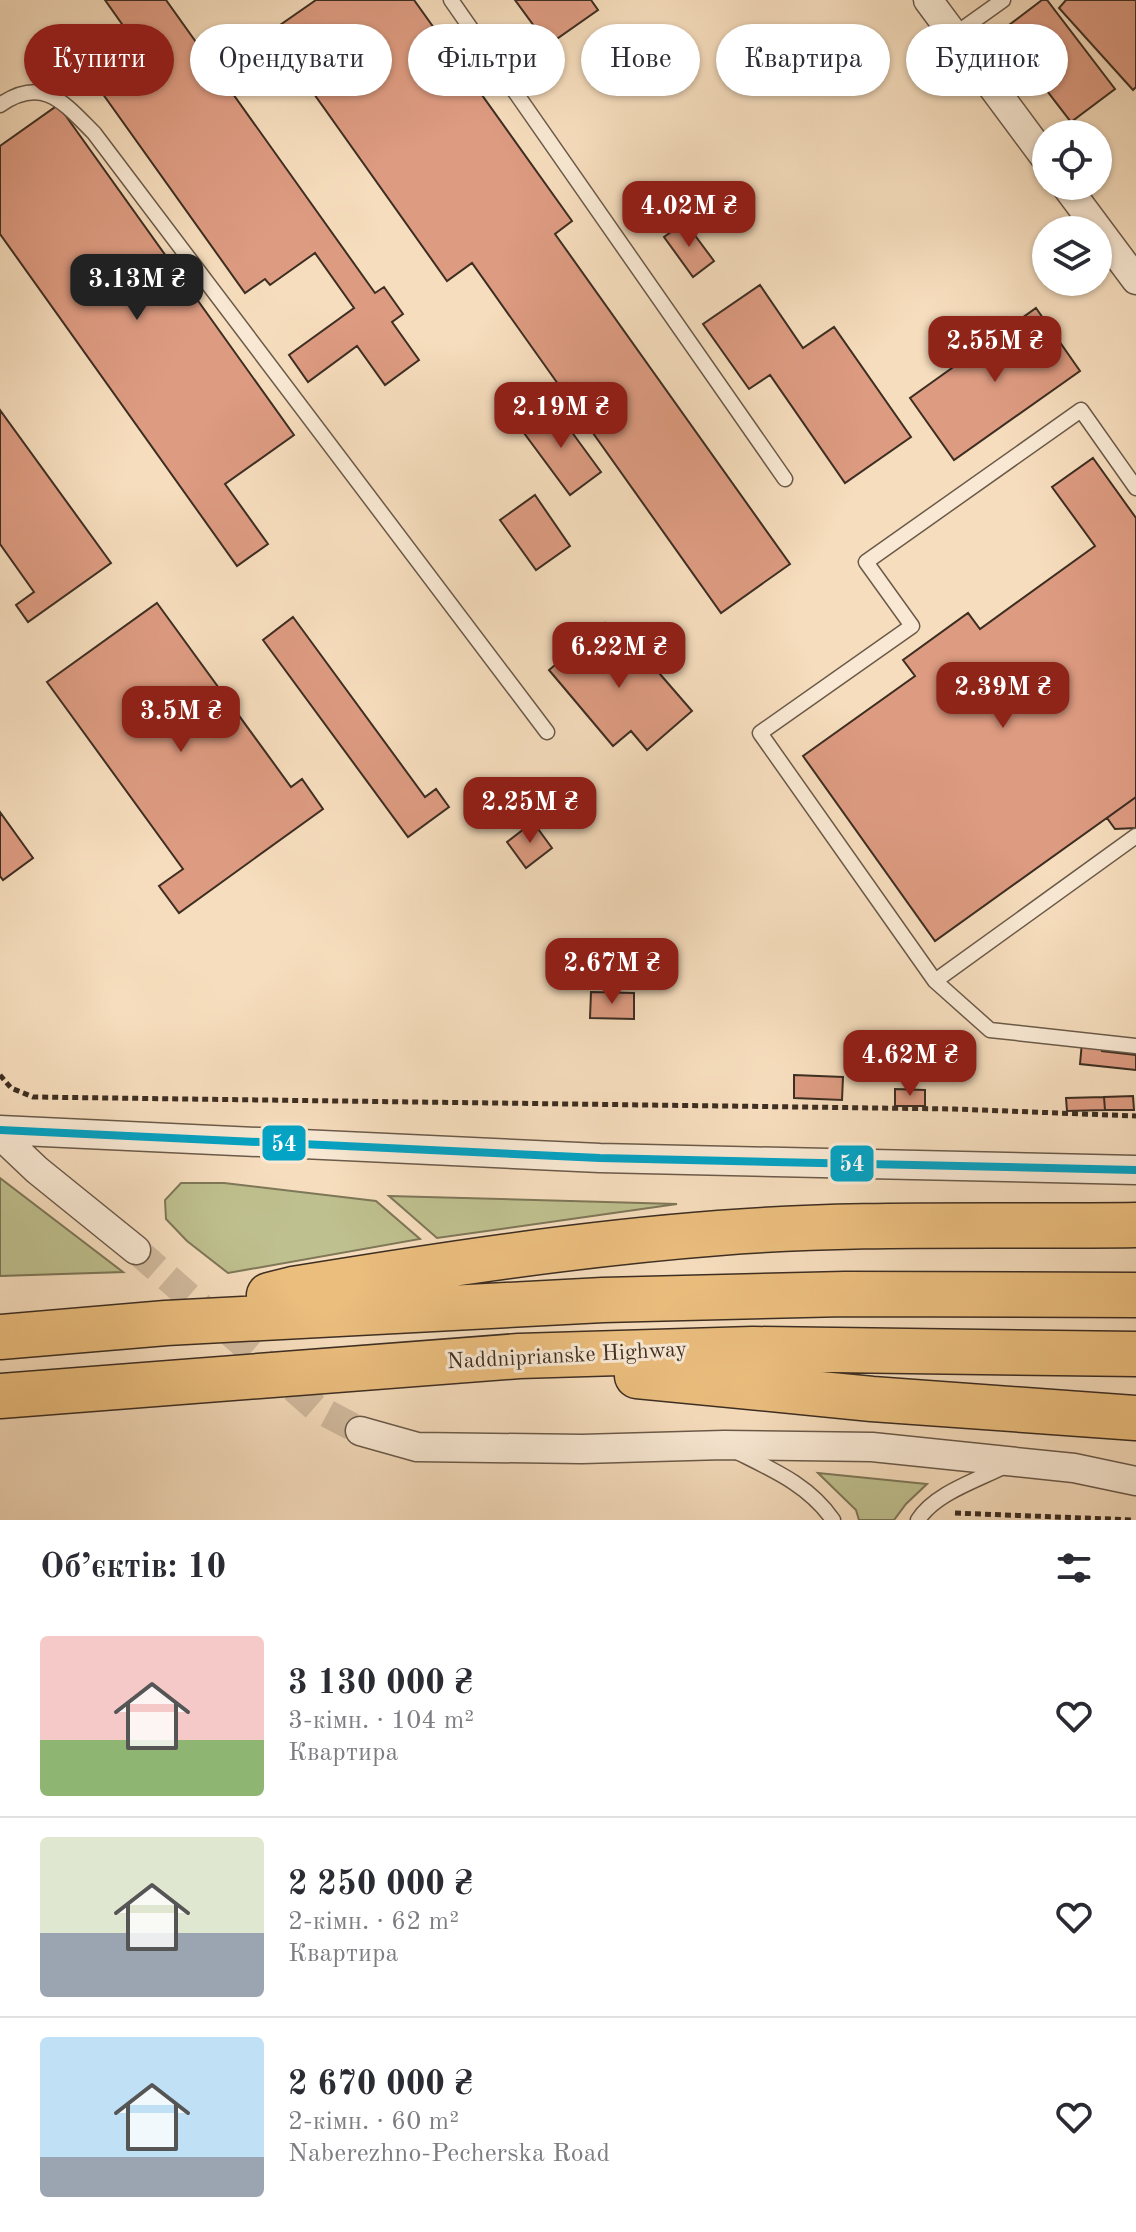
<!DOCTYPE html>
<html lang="uk">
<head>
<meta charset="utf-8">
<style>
  :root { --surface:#fff; --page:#f2f2f3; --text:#2b2b33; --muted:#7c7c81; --line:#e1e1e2; --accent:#8f2418 }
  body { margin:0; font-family:"Old Standard TT",serif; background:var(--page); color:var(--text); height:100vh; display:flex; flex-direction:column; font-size:30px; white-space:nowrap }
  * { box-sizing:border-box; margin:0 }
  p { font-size:26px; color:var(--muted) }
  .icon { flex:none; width:44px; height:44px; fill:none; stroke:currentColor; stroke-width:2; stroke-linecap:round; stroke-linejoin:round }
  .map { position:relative; height:1520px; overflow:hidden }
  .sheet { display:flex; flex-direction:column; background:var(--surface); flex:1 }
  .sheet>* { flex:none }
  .banner { position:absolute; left:24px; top:24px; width:1088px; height:72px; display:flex; gap:16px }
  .buttons { position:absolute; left:1032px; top:120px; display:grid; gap:16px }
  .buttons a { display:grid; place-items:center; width:80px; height:80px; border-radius:50%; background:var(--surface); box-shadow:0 2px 6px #0004; font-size:40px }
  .price { position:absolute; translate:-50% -68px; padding:0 18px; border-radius:16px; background:var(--accent); color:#fff; font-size:26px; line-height:52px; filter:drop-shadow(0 2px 4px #0008) }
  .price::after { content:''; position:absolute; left:50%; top:48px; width:24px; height:18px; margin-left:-12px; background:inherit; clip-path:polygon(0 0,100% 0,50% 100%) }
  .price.active { background:#222; color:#fff }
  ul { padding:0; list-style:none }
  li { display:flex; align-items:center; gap:24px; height:200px; padding:0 40px }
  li+li { border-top:2px solid var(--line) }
  li span { display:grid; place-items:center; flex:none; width:224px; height:160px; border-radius:8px; color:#555 }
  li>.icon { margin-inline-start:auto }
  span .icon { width:96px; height:96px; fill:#fffc; stroke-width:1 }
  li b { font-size:34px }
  h2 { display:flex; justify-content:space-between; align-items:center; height:96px; padding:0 40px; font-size:34px }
  .chip { padding:0 28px; border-radius:36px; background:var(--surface); box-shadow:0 2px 6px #0004; font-size:28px; line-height:72px }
  .chip.active { background:var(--accent); color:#fff }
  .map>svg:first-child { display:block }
</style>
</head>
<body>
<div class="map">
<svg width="1136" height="1520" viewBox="0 0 1136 1520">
  <rect width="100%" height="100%" fill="#f6ddbd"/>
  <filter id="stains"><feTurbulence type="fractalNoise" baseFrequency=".0025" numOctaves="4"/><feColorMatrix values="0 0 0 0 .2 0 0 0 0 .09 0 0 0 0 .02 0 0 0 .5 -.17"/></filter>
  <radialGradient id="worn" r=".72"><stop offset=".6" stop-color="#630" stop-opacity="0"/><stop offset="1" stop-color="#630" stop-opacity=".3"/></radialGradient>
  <path fill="#bfc08f" stroke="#7e7758" stroke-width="2" d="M0 1178 123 1272 0 1276Z
    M181 1183H224L376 1201 420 1239 228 1273 187 1241 166 1219 165 1200Z
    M389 1196 677 1204 437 1238Z
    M818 1473 927 1484 906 1504 894 1520H859L856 1510Z"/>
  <path fill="#dd9b81" stroke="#3d2e22" stroke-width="2" d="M105 0H166L375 293 384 287 403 314 392 322 419 360 385 385 357 346 308 382 289 355 354 308 315 253 270 285 265 279 245 293 95 83 141 51Z
    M316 0H414L572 221 555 234 790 564 721 613 472 263 447 281 270 32Z
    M515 0H591L598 10 548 45Z
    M1042 0H1047L1115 89 1071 122 1001 31Z
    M1066 0H1136V87L1133 90 1059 8Z
    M58 105 294 435 225 484 268 544 237 566 0 234V146Z
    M685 222 714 261 693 277 664 237Z
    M760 285 803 348 834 327 911 437 845 483 770 375 749 389 703 324Z
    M1036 308 1080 371 954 460 910 398Z
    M552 405 601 472 570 495 521 429Z
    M0 410 111 563 28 622 16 605 34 592 0 544Z
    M1093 458 1136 518V797L935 941 803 756 915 676 903 660 968 613 980 629 1095 546 1052 487Z
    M535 495 570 546 536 570 500 520Z
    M157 603 291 787 302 779 323 809 179 913 159 886 183 869 47 682Z
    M293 617 425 797 436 789 449 807 408 837 263 640Z
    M605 623 646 672 653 666 692 711 647 750 631 731 613 746 549 670Z
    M1136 797V828L1115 829 1107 818Z
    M0 812 33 858 3 880 0 876Z
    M533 822 552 848 526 868 507 842Z
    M591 992 634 993V1019L590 1018Z
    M1082 1042 1102 1044V1051L1136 1055V1070L1080 1064Z
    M794 1075 843 1077 842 1100 794 1098Z
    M895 1089 925 1090V1106H895Z
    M1133 1096 1134 1110H1105L1104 1097Z
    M1104 1097 1105 1110 1067 1111 1066 1098Z"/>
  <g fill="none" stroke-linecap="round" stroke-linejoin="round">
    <path stroke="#d1ba9e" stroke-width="28" stroke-dasharray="28 14" stroke-linecap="butt" d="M136 1250 315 1407 360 1431"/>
    <g stroke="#6b5a49" stroke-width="17">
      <path id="service" d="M451 0 785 479
        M954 35 1003 0
        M0 105C43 75 64 103 94 133L547 732
        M1136 488 1081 410 866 562 912 626 760 733 935 981 990 1030 1136 1046
        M935 981 1136 836
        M735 1451C773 1470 809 1485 833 1520
        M918 1520C935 1493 978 1480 1005 1466"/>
    </g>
    <g stroke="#6b5a49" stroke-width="31">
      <path id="minor" d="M928 0 1046 159
        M1066 186 1136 280
        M0 1130 600 1158 1136 1170
        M0 1135 37 1170 136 1250
        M360 1431 417 1447 582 1449 724 1445 872 1447 1074 1468 1136 1481"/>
    </g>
    <g stroke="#3d2e22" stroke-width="47">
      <path id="primary" d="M269 1295 293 1289C434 1266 576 1244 719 1233 857 1222 997 1227 1136 1225
        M0 1337 166 1323 603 1300 845 1294 1136 1295
        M637 1376 872 1399 1136 1418
        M0 1396 519 1356 753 1349 1136 1354"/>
    </g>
    <path stroke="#3d2e22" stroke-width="5" stroke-dasharray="6 4" stroke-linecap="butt" d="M0 1075 11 1088 33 1097 954 1109 1136 1116
      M955 1513 1134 1520"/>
    <use href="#service" stroke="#f9e9d4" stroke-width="14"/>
    <use href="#minor" stroke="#f9e9d4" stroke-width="28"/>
    <use href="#primary" stroke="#ebbe7e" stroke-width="44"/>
    <g stroke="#f9e9d4" stroke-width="14">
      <path id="bus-1" d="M0 1130 600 1158 1136 1170"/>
    </g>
    <use href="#bus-1" stroke="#03a3c5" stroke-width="8"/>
  </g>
  <g text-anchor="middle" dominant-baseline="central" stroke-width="6" stroke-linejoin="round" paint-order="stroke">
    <g font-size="22" fill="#3d2e22" stroke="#f9e9d4">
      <text transform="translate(567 1356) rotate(-3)">Naddniprianske Highway</text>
    </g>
  </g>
  <g stroke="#f9e9d4" stroke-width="3">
    <rect x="261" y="1124" width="46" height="38" rx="8" fill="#03a3c5"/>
    <rect x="829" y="1144" width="46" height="39" rx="8" fill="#03a3c5"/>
  </g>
  <g font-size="22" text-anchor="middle" font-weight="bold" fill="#fff">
    <text x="284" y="1151">54</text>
    <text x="852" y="1171">54</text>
  </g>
  <rect width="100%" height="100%" filter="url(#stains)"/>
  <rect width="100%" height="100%" fill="url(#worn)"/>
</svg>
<div class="buttons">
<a><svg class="icon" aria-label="locate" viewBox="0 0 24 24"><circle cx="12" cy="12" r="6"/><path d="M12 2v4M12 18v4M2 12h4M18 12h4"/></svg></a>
<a><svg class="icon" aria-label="layers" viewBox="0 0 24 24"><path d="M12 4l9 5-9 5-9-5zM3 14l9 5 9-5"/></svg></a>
</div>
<b class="price" style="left:689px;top:249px">4.02M ₴</b>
<b class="price active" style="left:137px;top:322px">3.13M ₴</b>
<b class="price" style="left:995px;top:384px">2.55M ₴</b>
<b class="price" style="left:561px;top:450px">2.19M ₴</b>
<b class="price" style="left:619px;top:690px">6.22M ₴</b>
<b class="price" style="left:1003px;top:730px">2.39M ₴</b>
<b class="price" style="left:181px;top:754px">3.5M ₴</b>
<b class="price" style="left:530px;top:845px">2.25M ₴</b>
<b class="price" style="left:612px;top:1006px">2.67M ₴</b>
<b class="price" style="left:910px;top:1098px">4.62M ₴</b>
<div class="banner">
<a class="chip active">Купити</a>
<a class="chip">Орендувати</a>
<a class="chip">Фільтри</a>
<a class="chip">Нове</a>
<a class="chip">Квартира</a>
<a class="chip">Будинок</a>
</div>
</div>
<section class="sheet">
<h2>Об’єктів: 10<svg class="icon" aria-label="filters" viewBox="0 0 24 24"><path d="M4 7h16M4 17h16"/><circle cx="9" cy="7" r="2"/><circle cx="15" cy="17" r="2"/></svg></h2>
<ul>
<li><span style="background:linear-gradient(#f6c9c9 65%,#8fb573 0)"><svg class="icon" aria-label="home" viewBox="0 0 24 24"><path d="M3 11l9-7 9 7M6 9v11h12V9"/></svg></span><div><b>3 130 000 ₴</b><p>3-кімн. · 104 m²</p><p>Квартира</p></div><svg class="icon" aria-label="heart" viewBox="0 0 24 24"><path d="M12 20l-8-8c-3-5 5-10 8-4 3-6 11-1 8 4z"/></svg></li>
<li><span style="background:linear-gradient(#dfe7d0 60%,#9aa5b1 0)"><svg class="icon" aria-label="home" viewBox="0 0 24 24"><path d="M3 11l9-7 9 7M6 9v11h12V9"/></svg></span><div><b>2 250 000 ₴</b><p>2-кімн. · 62 m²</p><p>Квартира</p></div><svg class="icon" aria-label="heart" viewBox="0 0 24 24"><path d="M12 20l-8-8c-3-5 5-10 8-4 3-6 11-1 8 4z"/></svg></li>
<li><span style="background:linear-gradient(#bfe0f5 75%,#9aa5b1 0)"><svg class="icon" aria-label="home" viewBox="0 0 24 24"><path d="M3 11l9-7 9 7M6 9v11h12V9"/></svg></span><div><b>2 670 000 ₴</b><p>2-кімн. · 60 m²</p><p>Naberezhno-Pecherska Road</p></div><svg class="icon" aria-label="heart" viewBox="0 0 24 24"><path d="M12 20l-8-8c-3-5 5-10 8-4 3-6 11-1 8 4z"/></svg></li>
</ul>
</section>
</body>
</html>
